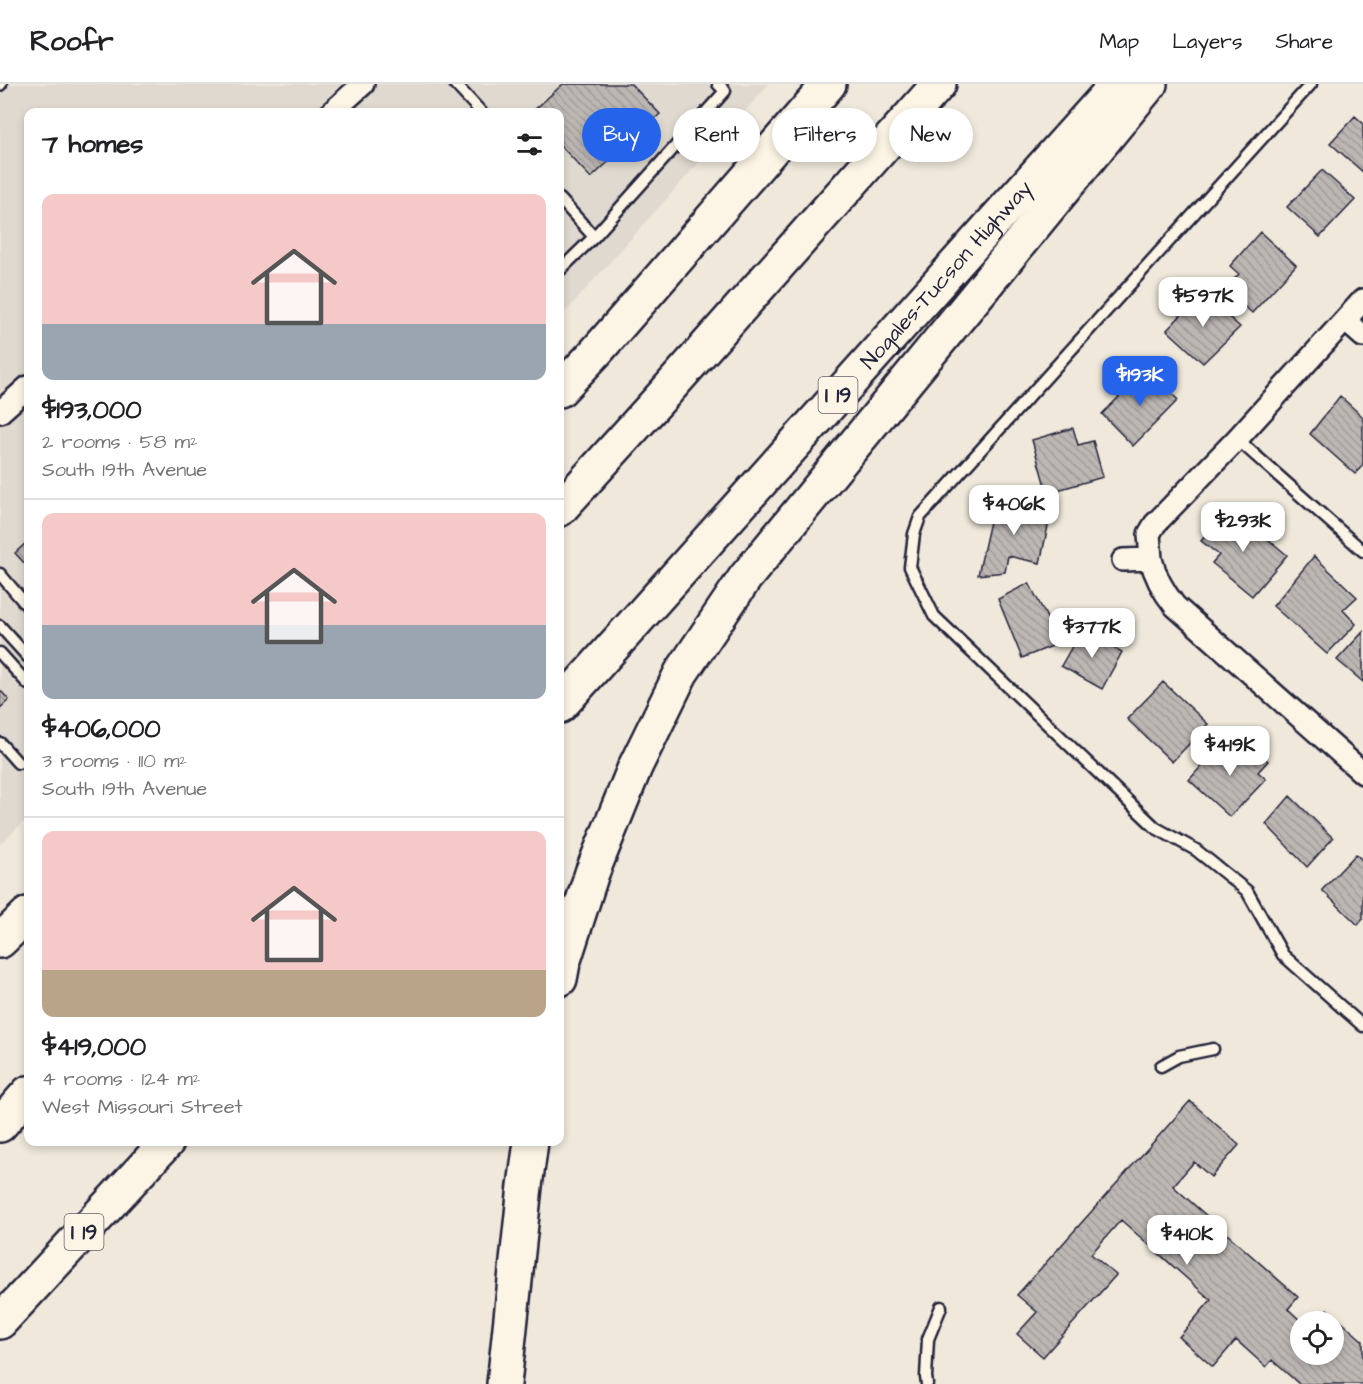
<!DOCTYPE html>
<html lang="en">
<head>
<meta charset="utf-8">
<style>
  :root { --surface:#fff; --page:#f2f2f2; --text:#202124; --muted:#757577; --line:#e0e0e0; --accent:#2563eb }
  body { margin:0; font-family:"Architects Daughter",sans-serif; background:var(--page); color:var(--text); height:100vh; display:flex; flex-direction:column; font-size:22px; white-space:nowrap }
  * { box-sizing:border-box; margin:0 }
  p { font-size:20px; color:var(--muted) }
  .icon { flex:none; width:33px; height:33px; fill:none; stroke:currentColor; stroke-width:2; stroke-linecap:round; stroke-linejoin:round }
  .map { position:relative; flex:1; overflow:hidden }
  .sheet { position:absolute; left:24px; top:24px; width:540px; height:1038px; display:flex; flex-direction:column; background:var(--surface); border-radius:12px; box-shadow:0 3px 9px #0003 }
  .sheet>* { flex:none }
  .guide { position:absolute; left:582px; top:24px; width:570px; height:54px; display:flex; gap:12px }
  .tools { position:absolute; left:1290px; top:1227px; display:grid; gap:12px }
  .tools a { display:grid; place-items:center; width:54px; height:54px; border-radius:50%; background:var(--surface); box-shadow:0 3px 9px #0003; font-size:30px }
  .price { position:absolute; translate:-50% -51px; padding:0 14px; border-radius:12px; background:#fff; color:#222; font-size:20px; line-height:39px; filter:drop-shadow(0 2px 3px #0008) }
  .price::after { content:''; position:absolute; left:50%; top:36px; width:18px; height:14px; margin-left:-9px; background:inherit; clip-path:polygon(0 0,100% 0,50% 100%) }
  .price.active { background:var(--accent); color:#fff }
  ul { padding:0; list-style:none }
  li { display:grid; align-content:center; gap:12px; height:318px; padding:0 18px }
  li+li { border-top:2px solid var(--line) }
  li span { display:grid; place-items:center; height:186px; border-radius:12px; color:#555 }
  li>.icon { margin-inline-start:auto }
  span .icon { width:108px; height:108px; fill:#fffc; stroke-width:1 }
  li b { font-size:26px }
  h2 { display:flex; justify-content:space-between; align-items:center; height:72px; padding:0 18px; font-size:26px }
  .chip { padding:0 21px; border-radius:27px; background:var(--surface); box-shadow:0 3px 9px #0003; font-size:21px; line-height:54px }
  .chip.active { background:var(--accent); color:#fff }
  header { display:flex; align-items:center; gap:36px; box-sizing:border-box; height:84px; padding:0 30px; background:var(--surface); border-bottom:2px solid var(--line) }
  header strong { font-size:28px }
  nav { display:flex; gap:33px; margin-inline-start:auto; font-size:21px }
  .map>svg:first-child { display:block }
</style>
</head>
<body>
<header>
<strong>Roofr</strong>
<nav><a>Map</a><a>Layers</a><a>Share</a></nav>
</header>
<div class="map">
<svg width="1363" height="1300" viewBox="0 0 1363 1300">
  <defs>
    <pattern id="building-back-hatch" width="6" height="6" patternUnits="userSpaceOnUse" patternTransform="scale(1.5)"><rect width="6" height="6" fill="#bcb7b3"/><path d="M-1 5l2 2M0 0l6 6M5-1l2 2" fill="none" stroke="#a19d9b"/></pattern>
  </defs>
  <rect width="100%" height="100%" fill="#efe8db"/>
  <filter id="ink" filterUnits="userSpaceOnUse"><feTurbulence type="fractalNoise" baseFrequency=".0167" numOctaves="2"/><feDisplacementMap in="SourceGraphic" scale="12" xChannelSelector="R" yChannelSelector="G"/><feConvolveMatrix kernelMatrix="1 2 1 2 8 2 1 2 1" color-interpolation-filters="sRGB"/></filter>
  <g filter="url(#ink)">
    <path fill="#e0d9cf" d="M0 0H769L560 234V28H28V734L0 760Z"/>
    <path fill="url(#building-back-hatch)" stroke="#22223b" stroke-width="1.5" d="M563 0H631L660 30 591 94 560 61V28H532Z
      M1355 32 1363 39V88L1330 59Z
      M1322 86 1355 116 1320 153 1287 123Z
      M1260 148 1296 181 1252 229 1225 205 1239 190 1230 182Z
      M1202 209 1240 243 1203 279 1167 246Z
      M1147 285 1178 316 1133 362 1102 330Z
      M1340 312 1363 333V381L1355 390 1310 350Z
      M1073 344 1078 361 1093 357 1103 393 1047 409 1032 356Z
      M995 415 1051 428 1040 479 1008 472 1005 488 978 491Z
      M1239 431 1287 471 1252 512 1212 479 1219 471 1201 457 1220 434 1230 442Z
      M28 457V483L15 469Z
      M1314 472 1357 513 1343 526 1356 540 1327 570 1273 522Z
      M1029 499 1055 549 1062 546 1065 557 1022 574 998 515Z
      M1082 545 1122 568 1102 605 1061 582Z
      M1363 548V598L1337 576Z
      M1163 598 1208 640 1172 678 1127 635Z
      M0 606 9 616 0 624Z
      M1225 656 1242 672 1251 662 1268 677 1258 688 1266 695 1230 733 1189 696Z
      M1290 712 1333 754 1307 783 1266 740Z
      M1356 770 1363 777V835L1358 841 1322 806Z
      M1190 1017 1239 1061 1211 1093 1194 1078 1173 1102 1298 1213 1288 1225 1302 1238H1300V1270H1334V1238H1316L1327 1225 1363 1257V1300H1299L1272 1276 1266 1283 1236 1256 1213 1283 1179 1253 1211 1216 1121 1136 1091 1170 1116 1191 1043 1273 1017 1250 1037 1228 1017 1211Z"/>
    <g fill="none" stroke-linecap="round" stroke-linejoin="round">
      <g stroke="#22223b" stroke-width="15">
        <path id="service" d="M455 0 481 28
          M1311 0 920 433 914 450 910 483 934 532 1156 744 1196 766 1247 807 1283 871 1363 942
          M0 1 1 0
          M560 115 594 153
          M560 186 594 153 725 7 718 0
          M1237 355 1363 467
          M0 490 28 523
          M0 542 28 573
          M0 569 28 600
          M0 659 18 679
          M1161 982 1179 972 1213 965
          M927 1300 926 1293 928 1255 941 1223"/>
      </g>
      <g stroke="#22223b" stroke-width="26">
        <path id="minor" d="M332 28 363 0
          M1345 236 1363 252
          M0 328 28 303
          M1151 475C1155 493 1163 507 1175 522L1363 689
          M1123 476 1151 475 1149 450 1155 440 1237 355 1363 216"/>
      </g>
      <g stroke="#22223b" stroke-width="38">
        <path id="primary" d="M560 306 595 269 829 0
          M0 857 28 830"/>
      </g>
      <g stroke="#22223b" stroke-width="38">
        <g id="motorway">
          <path d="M560 425 664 310 939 0"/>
          <path id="s1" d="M560 622 1117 0"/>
          <path d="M560 895 563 879 592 789 635 683 681 589 745 494 1150 0"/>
          <path d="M0 1041 28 1009"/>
          <path d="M0 1238 167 1058"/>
          <path d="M504 1300 525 1102 531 1058"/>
        </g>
      </g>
      <use href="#service" stroke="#fcf5e5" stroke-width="10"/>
      <use href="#minor" stroke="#fcf5e5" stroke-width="21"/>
      <use href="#primary" stroke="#fcf5e5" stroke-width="33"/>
      <use href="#motorway" stroke="#fcf5e5" stroke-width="33"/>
    </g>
  </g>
  <g text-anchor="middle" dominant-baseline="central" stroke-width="4.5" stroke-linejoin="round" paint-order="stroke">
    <g fill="#fcf5e5" stroke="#63616e" stroke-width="1.5">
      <rect x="818.5" y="293" width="39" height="36" rx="4.5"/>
      <rect x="64.5" y="1130" width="39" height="36" rx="4.5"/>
    </g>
    <g font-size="21" font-weight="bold" fill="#22223b">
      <text x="838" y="311">I 19</text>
      <text x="84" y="1148">I 19</text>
    </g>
    <g font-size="22" fill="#22223b" stroke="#fcf5e5">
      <text stroke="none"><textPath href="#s1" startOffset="579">Nogales–Tucson Highway</textPath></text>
    </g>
  </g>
</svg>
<div class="tools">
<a><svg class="icon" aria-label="locate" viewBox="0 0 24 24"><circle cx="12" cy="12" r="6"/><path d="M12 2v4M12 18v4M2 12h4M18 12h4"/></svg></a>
</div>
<b class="price" style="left:1203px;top:244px">$597K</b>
<b class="price active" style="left:1140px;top:323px">$193K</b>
<b class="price" style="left:1014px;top:452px">$406K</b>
<b class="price" style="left:1243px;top:469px">$293K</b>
<b class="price" style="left:1092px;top:575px">$377K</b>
<b class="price" style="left:1230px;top:693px">$419K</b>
<b class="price" style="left:1187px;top:1182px">$410K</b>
<div class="guide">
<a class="chip active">Buy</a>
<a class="chip">Rent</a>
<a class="chip">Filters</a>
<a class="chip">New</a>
</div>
<section class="sheet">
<h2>7 homes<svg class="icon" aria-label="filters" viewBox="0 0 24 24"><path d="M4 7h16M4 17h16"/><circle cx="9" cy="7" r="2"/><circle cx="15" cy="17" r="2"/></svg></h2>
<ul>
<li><span style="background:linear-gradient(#f6c9c9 70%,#9aa5b1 0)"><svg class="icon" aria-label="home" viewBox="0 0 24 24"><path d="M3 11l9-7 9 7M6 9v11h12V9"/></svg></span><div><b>$193,000</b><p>2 rooms · 58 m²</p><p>South 19th Avenue</p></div></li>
<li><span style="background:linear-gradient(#f6c9c9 60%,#9aa5b1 0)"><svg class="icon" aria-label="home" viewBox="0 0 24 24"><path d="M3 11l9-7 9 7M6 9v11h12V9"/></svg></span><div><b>$406,000</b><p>3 rooms · 110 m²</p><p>South 19th Avenue</p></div></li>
<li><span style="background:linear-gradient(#f6c9c9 75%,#b9a48a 0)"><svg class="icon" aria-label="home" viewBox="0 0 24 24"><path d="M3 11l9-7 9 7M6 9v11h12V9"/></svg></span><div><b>$419,000</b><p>4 rooms · 124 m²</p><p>West Missouri Street</p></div></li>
</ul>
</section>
</div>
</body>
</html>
